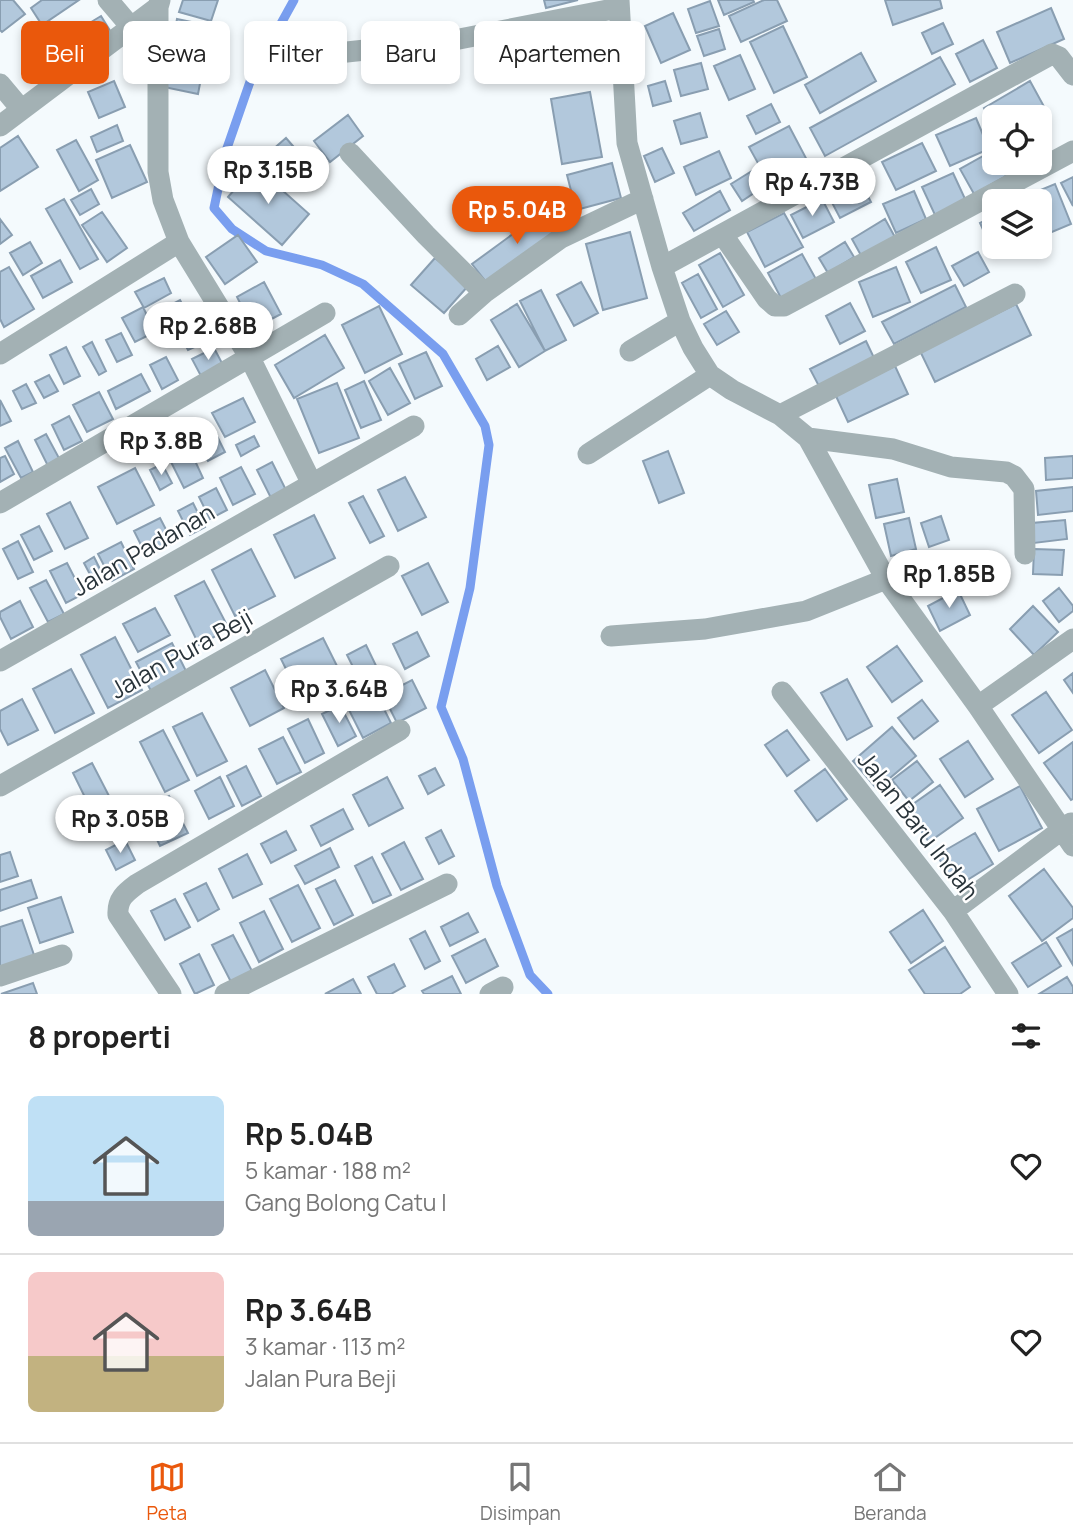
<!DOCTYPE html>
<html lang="id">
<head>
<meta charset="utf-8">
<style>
  :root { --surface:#fff; --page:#f2f2f2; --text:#222; --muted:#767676; --line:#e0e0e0; --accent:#ea580c }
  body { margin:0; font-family:Manrope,sans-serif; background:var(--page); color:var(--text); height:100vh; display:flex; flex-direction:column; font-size:26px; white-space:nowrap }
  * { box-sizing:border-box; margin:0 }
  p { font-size:23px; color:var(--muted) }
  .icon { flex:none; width:38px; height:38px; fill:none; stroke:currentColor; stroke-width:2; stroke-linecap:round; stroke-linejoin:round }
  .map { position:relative; height:994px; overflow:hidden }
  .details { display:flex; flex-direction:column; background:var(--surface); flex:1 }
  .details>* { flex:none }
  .top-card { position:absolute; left:21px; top:21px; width:700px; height:63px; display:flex; gap:14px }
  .buttons { position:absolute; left:982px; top:105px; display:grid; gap:14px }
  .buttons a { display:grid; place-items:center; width:70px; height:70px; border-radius:10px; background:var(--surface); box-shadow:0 4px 10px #0003; font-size:35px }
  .price { position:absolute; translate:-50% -60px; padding:0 16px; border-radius:24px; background:#fff; color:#222; font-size:23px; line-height:46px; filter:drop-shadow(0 2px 4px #0008) }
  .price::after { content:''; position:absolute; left:50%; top:42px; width:21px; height:16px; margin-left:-10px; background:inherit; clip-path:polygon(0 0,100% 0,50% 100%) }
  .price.active { background:var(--accent); color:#fff }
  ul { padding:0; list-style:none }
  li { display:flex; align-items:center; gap:21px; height:175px; padding:0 28px }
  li+li { border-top:2px solid var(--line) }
  li span { display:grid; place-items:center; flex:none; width:196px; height:140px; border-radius:10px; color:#555 }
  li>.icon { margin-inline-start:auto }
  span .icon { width:84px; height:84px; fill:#fffc; stroke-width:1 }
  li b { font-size:30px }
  h2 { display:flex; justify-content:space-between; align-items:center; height:84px; padding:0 28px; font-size:30px }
  .tag { padding:0 24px; border-radius:10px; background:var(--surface); box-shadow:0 4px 10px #0003; font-size:24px; line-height:63px }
  .tag.active { background:var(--accent); color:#fff }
  .dock { display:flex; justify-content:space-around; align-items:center; height:98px; border-top:2px solid var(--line); background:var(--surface); font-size:19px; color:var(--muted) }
  .dock a { display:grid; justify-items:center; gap:4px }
  .dock .active { color:var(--accent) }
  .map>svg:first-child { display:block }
</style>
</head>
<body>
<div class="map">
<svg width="1073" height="994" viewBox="0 0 1073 994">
  <rect width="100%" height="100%" fill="#f4fafd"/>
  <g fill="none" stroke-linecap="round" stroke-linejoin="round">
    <path stroke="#799eef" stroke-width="9" d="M294 0 252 76 226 151 214 208 232 229 266 251 322 265 363 284 443 354 485 426 489 445 470 588 441 707 463 759 497 886 530 975 548 994"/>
  </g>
  <path fill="#b2c8dc" stroke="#899eb1" stroke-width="2" d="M0 0H13L25 14 2 32 0 30Z
    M42 0H79L42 25 31 8Z
    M183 0H218L211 21 179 12Z
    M544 0H578L546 8Z
    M718 0H753L754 2 724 15Z
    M764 0H777L787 21 741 42 729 16Z
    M885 0H940L942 8 893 25Z
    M710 1 719 26 696 33 688 9Z
    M1051 8 1064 39 1010 63 997 32Z
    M673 13 690 50 661 63 645 26Z
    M101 16 112 34 70 59 60 41Z
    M177 19 211 26 198 94 164 87Z
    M943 23 953 44 932 54 922 33Z
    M783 26 807 77 774 93 750 42Z
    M719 29 725 49 704 56 697 36Z
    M983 40 997 68 970 82 956 54Z
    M571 46 576 64 544 73 539 55Z
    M861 53 876 81 820 113 805 85Z
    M740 55 755 89 729 100 714 66Z
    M940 57 955 84 825 156 810 128Z
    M701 63 708 89 681 96 674 70Z
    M114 81 125 107 99 118 88 92Z
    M665 81 671 101 653 106 648 86Z
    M1030 81 1047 112 1038 117H994V126L984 108Z
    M590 92 602 157 562 164 551 99Z
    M771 104 780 122 756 134 747 116Z
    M700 113 707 137 681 144 674 121Z
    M348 115 363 136 330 162 314 141Z
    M976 118 989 149 950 166 936 135Z
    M117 125 123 141 97 152 91 137Z
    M789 126 808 162 769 183 749 147Z
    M18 136 38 167 0 191V148Z
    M286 138 312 168 290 187 264 157Z
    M76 140 98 180 79 191 57 150Z
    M922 143 936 171 896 190 882 162Z
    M130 145 147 182 112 198 96 160Z
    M662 148 674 173 655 182 644 156Z
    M719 151 731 178 696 195 684 167Z
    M992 151 994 163H998L1006 176 974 194 960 169Z
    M612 163 621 198 576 210 567 175Z
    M255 166 309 214 282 245 228 197Z
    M755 169 766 185 742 201 731 184Z
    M953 173 966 201 935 215 922 187Z
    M858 177 871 202 840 218 827 193Z
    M1073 177V206L1061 183Z
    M1055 184 1071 224 1040 237V201H1022L1021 198Z
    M91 189 99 204 80 215 71 200Z
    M720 191 730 210 694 231 683 213Z
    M914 191 926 219 896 233 883 204Z
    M64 199 98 259 80 269 46 209Z
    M822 199 834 222 803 238 791 215Z
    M547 209 561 228 487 283 472 264Z
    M102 212 127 248 107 262 82 225Z
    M784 213 803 247 765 267 747 232Z
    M994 216V247H1011L994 254 980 223Z
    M0 219 12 235 0 244Z
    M885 219 896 239 863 259 852 239Z
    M630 232 647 298 603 310 586 244Z
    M238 235 257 262 225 284 206 257Z
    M30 242 42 263 23 275 10 253Z
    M845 242 854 257 828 273 819 258Z
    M936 247 951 280 921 293 906 262Z
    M978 252 989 272 964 286 952 266Z
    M720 253 744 295 723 307 699 265Z
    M802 254 817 281 782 300 768 273Z
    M435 258 468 286 444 313 411 285Z
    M60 260 72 282 43 298 31 276Z
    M9 267 34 309 4 327 0 319V272Z
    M896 267 910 302 873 317 859 282Z
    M698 274 717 309 701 318 682 283Z
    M164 278 171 293 144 308 135 292Z
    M264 282 281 314 253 329 237 297Z
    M581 282 598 313 574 326 557 295Z
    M955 285 966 307 894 344 882 322Z
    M541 290 566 340 545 351 520 301Z
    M180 300 187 314 167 325 159 311Z
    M850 303 865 331 840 344 826 316Z
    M517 304 545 351 519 367 491 320Z
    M1016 304 1031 335 935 382 920 351Z
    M379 306 402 354 365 373 342 325Z
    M143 307 155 332 135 342 122 318Z
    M726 311 739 332 717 345 704 324Z
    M201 327 208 341 188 350 181 337Z
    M121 333 132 355 117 362 106 340Z
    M325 335 344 368 294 398 275 365Z
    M866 341 876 362 821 390 810 369Z
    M92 342 106 371 99 375 83 347Z
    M498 346 510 367 487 380 476 359Z
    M66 347 80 376 64 384 50 355Z
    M214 348 223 365 201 376 192 359Z
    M426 352 442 386 415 399 399 364Z
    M166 357 178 380 162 389 150 365Z
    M895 366 908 394 848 422 835 394Z
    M390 368 410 403 388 415 369 381Z
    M141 374 150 391 116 409 108 391Z
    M49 375 58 391 44 398 35 382Z
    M364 381 381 420 361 428 345 390Z
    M337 383 359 438 319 453 297 399Z
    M26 384 36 403 22 409 13 391Z
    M99 392 113 419 87 432 73 405Z
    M243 398 255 422 225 437 212 413Z
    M0 400 11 421 0 426Z
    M69 416 82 441 64 450 52 425Z
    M215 432 225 452 208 461 197 441Z
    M46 434 60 460 48 466 35 440Z
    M254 436 259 446 241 456 236 445Z
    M18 441 33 472 21 478 5 448Z
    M190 450 203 478 184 488 170 460Z
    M668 451 684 493 659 503 643 461Z
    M5 456 14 474 0 482V458Z
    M1073 456V478L1046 480 1045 458Z
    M272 462 286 490 271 498 257 470Z
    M162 464 172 483 160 490 150 470Z
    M241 467 255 494 233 505 220 478Z
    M135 468 154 505 117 524 98 487Z
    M405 477 426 517 398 531 378 490Z
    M897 479 904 512 876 518 869 485Z
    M1073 487V511L1038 515 1036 491Z
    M216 488 227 510 210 519 199 497Z
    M363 496 384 536 370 543 349 503Z
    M70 502 88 538 65 549 47 514Z
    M193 503 205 527 190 535 178 511Z
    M314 515 335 558 295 578 274 535Z
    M941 516 949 540 929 547 921 523Z
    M160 518 173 543 147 557 134 531Z
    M909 518 916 549 891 556 884 524Z
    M1065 520 1067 539 1034 543 1032 523Z
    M39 526 52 551 34 560 21 535Z
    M18 541 33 572 18 579 3 549Z
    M121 542 134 569 112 581 98 554Z
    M251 549 275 596 235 616 212 570Z
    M1034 549 1064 550 1062 575 1033 574Z
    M944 554 950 575 922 582 917 561Z
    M94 557 105 579 95 584 84 563Z
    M67 563 83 594 66 603 50 571Z
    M428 563 448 602 422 615 402 576Z
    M46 580 64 614 48 622 30 588Z
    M204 581 229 629 199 645 175 596Z
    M1059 588 1073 606V611L1059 622 1043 601Z
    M958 590 970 615 940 631 928 606Z
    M20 601 33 627 11 639 0 617V612Z
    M1033 606 1058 632 1034 655 1010 629Z
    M155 608 170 635 138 652 123 624Z
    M417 632 429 656 405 669 393 644Z
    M115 637 142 690 108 708 81 655Z
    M323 638 347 686 305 708 281 659Z
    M172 643 187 673 151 691 136 662Z
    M366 645 380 674 361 683 347 655Z
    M897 646 922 681 892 702 867 667Z
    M71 669 94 713 55 733 33 689Z
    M265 670 284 708 250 726 231 688Z
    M1073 673V693L1064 680Z
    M847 679 872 726 847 740 821 693Z
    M412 680 426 708 397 723 383 695Z
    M375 691 391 723 363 738 347 706Z
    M1046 692 1072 730 1039 753 1012 715Z
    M22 699 38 730 8 745 0 729V711Z
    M922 700 938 721 914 739 898 718Z
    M340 705 356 736 338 746 322 714Z
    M202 713 227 761 197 776 173 727Z
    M308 719 324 753 305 763 288 729Z
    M892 727 916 756 877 789 853 761Z
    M163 730 189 780 165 792 140 742Z
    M787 730 809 760 787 776 765 745Z
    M283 737 301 772 277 784 259 749Z
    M968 741 993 779 965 797 940 759Z
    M1073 742V799L1071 800 1044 763Z
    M917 761 933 782 909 801 892 780Z
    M92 763 124 825 104 836 73 773Z
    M246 766 261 796 242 806 227 776Z
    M435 768 444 785 428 794 419 776Z
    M825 769 847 799 817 821 795 791Z
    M220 777 234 806 209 819 195 791Z
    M387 777 403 808 369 826 353 795Z
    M940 785 963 818 929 842 906 809Z
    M1020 786 1042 828 999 851 977 809Z
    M169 796 188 833 160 846 143 810Z
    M343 809 353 829 321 846 311 826Z
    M441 830 454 856 439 864 426 838Z
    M286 831 296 850 271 863 261 844Z
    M975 833 993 864 956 887 937 855Z
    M125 840 135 860 116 870 106 850Z
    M404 842 423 879 401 890 382 854Z
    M330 848 339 867 305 884 295 866Z
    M10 852 18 876 0 882V855Z
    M247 854 262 884 233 898 219 869Z
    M372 857 391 895 373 903 355 866Z
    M1044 869 1073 908V918L1042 941 1009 896Z
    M31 880 37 898 0 911V890Z
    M335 880 353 915 334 925 316 889Z
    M206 883 219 909 198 921 184 894Z
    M298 885 320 928 292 942 270 899Z
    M61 897 73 932 40 943 28 908Z
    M175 899 190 927 165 940 151 911Z
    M923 910 943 941 911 963 890 932Z
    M264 911 283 949 259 962 240 923Z
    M468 913 478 932 450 946 441 927Z
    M22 920 35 958 0 970V927Z
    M1073 929V965L1057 938Z
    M425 931 440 961 425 969 410 939Z
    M233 935 252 971 231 982 212 945Z
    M485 939 498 966 466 983 452 956Z
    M1046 942 1061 966 1028 987 1012 963Z
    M945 947 970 987 960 994H925L909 970Z
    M199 954 214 985 195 994 180 964Z
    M394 964 405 986 391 994H377L368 977Z
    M452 976 461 994H424L422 991Z
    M1067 977 1073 987V994H1039Z
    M353 979 361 994H325Z
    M33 983 37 994H1Z"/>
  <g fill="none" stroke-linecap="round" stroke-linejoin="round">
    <path stroke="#a3b1b4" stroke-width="21" d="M108 0 131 27
      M160 0 158 7V172L163 200 179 242 250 358 312 484
      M619 0 627 143 662 267 680 321 693 348 710 375 732 390 780 415 808 438 886 579 978 706 1073 846
      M291 58 449 41 618 8
      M0 84 21 109
      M0 126 158 7
      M350 153 426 235 484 293
      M723 235 767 299 775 306H784L1073 151
      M662 267 1052 54 1059 57 1073 75
      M459 315 484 293 561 238 643 199
      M630 351 680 321
      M0 354 179 242
      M780 415 1015 294
      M808 438 893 449 951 467 1006 472 1014 476 1024 489 1025 554
      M588 454 710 375
      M0 503 325 313
      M611 636 705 629 806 611 886 579
      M0 661 414 426
      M782 692 953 911 1008 994
      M978 706 1073 639
      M0 786 389 566
      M953 911 1071 823
      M0 976 62 955
      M171 994 118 915C117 899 125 893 137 884L400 730
      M225 994 447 884
      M490 994 503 987"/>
  </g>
  <g text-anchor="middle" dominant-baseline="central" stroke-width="5" stroke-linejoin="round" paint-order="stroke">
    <g font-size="24" fill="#29343a" stroke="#fff">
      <text transform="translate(143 549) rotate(-30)">Jalan Padanan</text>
      <text transform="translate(181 653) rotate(-29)">Jalan Pura Beji</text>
      <text transform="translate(919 825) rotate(52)">Jalan Baru Indah</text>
    </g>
  </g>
</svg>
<div class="buttons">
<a><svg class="icon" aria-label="locate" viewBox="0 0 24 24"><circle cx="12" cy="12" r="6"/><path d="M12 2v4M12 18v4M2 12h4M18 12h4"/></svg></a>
<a><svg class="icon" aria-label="layers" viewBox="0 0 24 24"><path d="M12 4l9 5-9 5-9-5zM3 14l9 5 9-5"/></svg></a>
</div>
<b class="price" style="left:268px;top:206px">Rp 3.15B</b>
<b class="price" style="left:812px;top:218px">Rp 4.73B</b>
<b class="price active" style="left:517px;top:246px">Rp 5.04B</b>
<b class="price" style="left:208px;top:362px">Rp 2.68B</b>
<b class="price" style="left:161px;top:477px">Rp 3.8B</b>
<b class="price" style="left:949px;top:610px">Rp 1.85B</b>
<b class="price" style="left:339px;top:725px">Rp 3.64B</b>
<b class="price" style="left:120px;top:855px">Rp 3.05B</b>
<div class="top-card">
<a class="tag active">Beli</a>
<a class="tag">Sewa</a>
<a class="tag">Filter</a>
<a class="tag">Baru</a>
<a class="tag">Apartemen</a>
</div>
</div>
<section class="details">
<h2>8 properti<svg class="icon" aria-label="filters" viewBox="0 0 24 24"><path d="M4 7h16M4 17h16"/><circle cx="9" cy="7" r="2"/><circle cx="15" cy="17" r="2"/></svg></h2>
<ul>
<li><span style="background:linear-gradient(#bfe0f5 75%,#9aa5b1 0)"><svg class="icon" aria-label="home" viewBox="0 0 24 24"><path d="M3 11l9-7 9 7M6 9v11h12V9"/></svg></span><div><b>Rp 5.04B</b><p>5 kamar · 188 m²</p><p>Gang Bolong Catu I</p></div><svg class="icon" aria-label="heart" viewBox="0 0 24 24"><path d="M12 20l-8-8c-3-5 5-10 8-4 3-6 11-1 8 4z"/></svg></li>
<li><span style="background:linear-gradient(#f6c9c9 60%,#c2b280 0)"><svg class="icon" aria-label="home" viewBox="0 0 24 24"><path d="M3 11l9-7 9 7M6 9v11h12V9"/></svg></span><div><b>Rp 3.64B</b><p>3 kamar · 113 m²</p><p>Jalan Pura Beji</p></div><svg class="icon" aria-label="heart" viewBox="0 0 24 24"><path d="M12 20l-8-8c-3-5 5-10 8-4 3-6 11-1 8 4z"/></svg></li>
</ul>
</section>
<nav class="dock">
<a class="active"><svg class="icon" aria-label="map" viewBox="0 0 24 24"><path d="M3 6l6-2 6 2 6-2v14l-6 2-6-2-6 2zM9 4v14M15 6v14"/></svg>Peta</a>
<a><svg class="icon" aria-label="saved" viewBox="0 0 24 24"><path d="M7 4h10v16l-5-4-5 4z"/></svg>Disimpan</a>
<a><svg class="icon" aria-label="home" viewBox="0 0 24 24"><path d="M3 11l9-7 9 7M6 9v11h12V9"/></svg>Beranda</a>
</nav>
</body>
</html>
